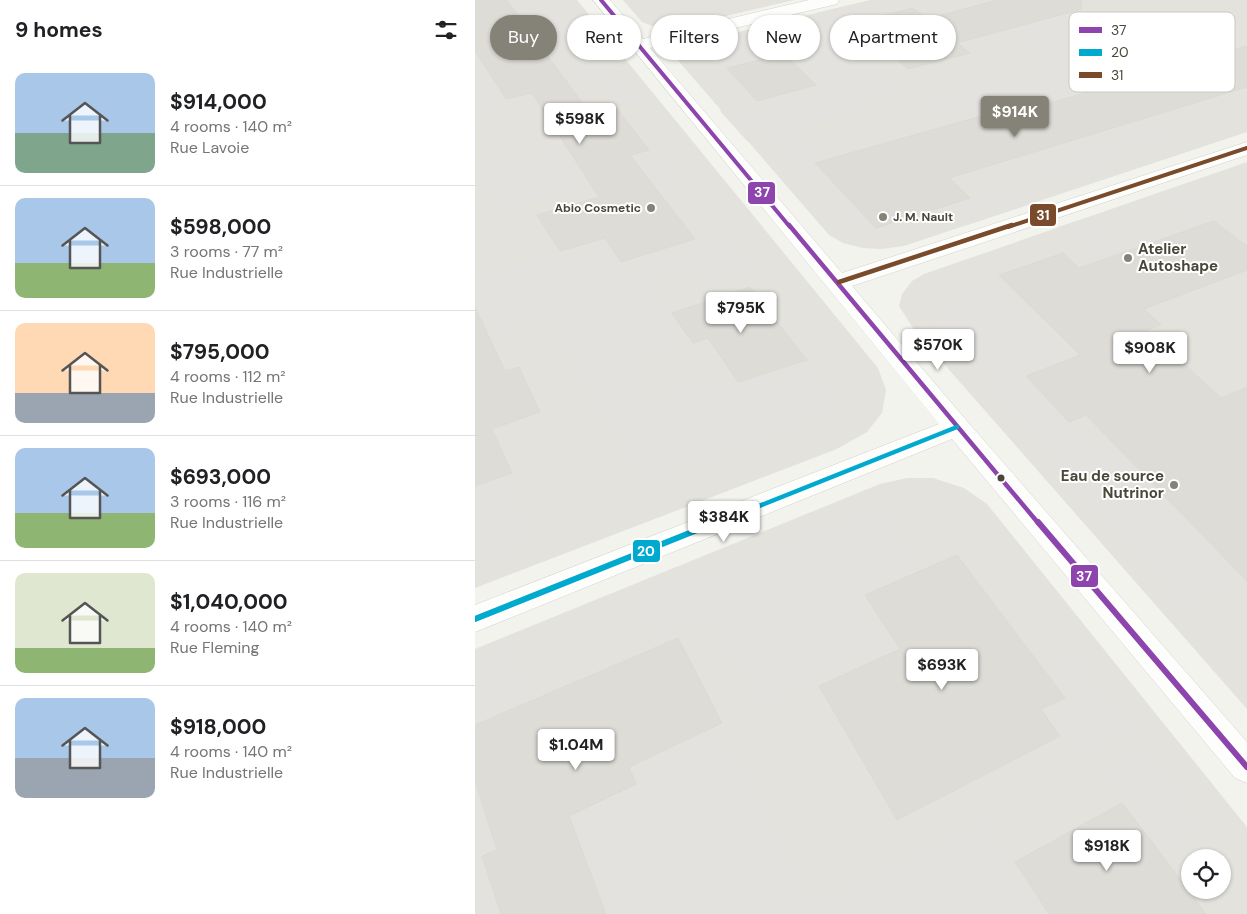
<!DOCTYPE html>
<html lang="en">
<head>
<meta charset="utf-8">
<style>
  :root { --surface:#fff; --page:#f6f6f6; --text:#202124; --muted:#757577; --line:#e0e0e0; --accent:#858378 }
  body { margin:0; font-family:"DM Sans",sans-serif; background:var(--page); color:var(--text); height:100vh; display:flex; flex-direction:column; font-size:19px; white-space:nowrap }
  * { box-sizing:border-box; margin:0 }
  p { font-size:16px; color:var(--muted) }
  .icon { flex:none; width:28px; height:28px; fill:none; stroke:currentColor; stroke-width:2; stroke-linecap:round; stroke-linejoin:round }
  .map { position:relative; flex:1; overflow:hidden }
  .drawer { display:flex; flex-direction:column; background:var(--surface); width:475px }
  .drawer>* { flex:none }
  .hud { position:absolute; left:15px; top:15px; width:475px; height:45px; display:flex; gap:10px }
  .tools { position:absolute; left:706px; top:849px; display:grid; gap:10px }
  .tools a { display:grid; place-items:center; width:50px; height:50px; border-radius:50%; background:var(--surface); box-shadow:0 1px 4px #0004; font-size:25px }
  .price { position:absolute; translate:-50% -42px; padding:0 11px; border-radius:5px; background:#fff; color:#222; font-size:16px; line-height:32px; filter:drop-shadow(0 1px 2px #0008) }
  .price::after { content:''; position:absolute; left:50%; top:30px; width:15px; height:11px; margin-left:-8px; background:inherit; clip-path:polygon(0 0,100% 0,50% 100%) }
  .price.active { background:var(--accent); color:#fff }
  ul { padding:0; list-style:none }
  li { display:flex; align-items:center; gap:15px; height:125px; padding:0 15px }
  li+li { border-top:1px solid var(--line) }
  li span { display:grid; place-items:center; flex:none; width:140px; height:100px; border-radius:10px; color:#555 }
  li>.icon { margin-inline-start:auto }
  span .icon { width:60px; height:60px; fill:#fffc; stroke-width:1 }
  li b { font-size:21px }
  h2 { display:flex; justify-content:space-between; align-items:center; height:60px; padding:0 15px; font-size:21px }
  .pill { padding:0 18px; border-radius:22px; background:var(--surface); box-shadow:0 1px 4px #0004; font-size:18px; line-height:45px }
  .pill.active { background:var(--accent); color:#fff }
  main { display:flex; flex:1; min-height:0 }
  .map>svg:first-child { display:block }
</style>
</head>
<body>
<main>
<section class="drawer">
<h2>9 homes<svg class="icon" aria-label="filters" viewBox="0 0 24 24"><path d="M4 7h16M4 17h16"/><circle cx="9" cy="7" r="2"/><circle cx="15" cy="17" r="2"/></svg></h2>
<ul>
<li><span style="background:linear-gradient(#a9c7e8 60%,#7fa58c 0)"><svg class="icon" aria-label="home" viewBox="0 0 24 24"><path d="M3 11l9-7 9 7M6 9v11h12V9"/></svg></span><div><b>$914,000</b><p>4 rooms · 140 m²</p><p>Rue Lavoie</p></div></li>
<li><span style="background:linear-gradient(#a9c7e8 65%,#8fb573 0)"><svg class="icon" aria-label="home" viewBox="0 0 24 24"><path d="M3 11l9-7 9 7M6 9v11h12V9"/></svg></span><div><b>$598,000</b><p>3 rooms · 77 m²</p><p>Rue Industrielle</p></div></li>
<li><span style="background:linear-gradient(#ffd9b3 70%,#9aa5b1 0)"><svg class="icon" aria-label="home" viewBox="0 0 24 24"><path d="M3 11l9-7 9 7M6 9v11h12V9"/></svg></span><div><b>$795,000</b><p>4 rooms · 112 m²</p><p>Rue Industrielle</p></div></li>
<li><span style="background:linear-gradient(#a9c7e8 65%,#8fb573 0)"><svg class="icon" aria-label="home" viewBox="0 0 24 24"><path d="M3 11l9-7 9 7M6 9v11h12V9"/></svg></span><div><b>$693,000</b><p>3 rooms · 116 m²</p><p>Rue Industrielle</p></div></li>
<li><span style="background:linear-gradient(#dfe7d0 75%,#8fb573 0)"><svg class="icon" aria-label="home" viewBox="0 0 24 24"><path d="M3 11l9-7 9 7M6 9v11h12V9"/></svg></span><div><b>$1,040,000</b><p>4 rooms · 140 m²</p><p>Rue Fleming</p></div></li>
<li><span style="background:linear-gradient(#a9c7e8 60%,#9aa5b1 0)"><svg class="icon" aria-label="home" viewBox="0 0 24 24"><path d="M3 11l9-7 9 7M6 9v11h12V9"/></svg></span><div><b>$918,000</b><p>4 rooms · 140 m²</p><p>Rue Industrielle</p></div></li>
</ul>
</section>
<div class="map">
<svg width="772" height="914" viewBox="0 0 772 914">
  <rect width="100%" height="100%" fill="#f3f3ee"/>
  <path fill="#e3e2dc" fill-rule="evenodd" d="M0 0H102L403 368 411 390 407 413 392 432 362 449 0 588Z
    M148 0H319L209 26 183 28 167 22Z
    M395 0H772V132L429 246 406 249 388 248 368 243 354 235 200 57 201 52 218 43Z
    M772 162V709L440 331 424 306 427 294 437 281 449 274Z
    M432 478H458L489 488 512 504 772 827V914H0V649L405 484ZM715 858H748V890H715Z"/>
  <path fill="#e3e2de" d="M411 0H501L467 9 435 4 421 8Z
    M90 1 104 18 86 22 89 27 107 23 122 40 70 52 41 12Z
    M379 4 392 14 373 19 376 23 358 28 434 97 326 128 355 159 341 163 350 173 331 179 294 136 273 142 245 111 341 85 309 54 252 68 233 47 347 20 341 13Z
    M601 10 648 40 566 64 523 32Z
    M708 21 722 30 714 33 772 70V99L716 62 586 101 664 162 574 192 548 169 603 151 545 106 471 128 437 98 543 68 547 70 671 34 668 31Z
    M0 53H1L38 110 0 120Z
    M137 59 164 96 169 102 142 109 127 89 107 94 89 71Z
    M764 95 772 100V122L755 127 725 107Z
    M677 122 705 143 664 157 635 136Z
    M89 143 106 168 173 150 183 163 201 158 220 182 157 200 141 178 15 214 5 196 0 197V166Z
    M715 182 739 200 765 191 772 196V226L754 212 718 225 678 195Z
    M536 185 556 204 492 225 472 206Z
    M368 192 403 230 384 236 349 198Z
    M620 215 657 247 620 260 583 227Z
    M260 231 293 271 242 287 223 289 214 276 179 287 218 343 158 364 176 394 252 366 289 373 294 379 307 374 304 370 332 360 372 414 166 492 71 322 0 346V311L11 308 0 286V277L130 238 146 262 220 239 228 241Z
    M524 275 605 355 551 376 594 422 639 444 772 581 707 614 510 392 517 388 452 317 458 314 472 294Z
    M37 473 68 546 0 570V486Z
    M406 499 456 566 390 595 425 649 283 715 234 624 177 649 149 590 201 567 210 580Z
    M37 634 62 699 0 725V650Z
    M601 650 665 732 605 763 565 709 589 697 567 667Z
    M247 723 340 902 508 812 574 914H131L94 816 161 784 154 767Z
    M668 741 737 827 687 855 620 767Z
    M0 781 22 849 7 856 26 914H0Z"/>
  <path fill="#dddcd7" stroke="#dcdad4" d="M0 0H32L116 115 142 109 174 150 155 155 220 239 146 262 130 238 85 251 62 215 124 197 57 93 31 99 0 51Z
    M522 0H606L607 9 482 43 495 53 433 69 379 23 438 8 452 19Z
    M772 46V87L474 178 495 198 401 228 340 163 545 105 551 110Z
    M309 54 341 85 282 101 252 68Z
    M739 221 772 246V270L669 309 686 325 672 330 746 398 772 387V581L611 415 594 422 551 376 605 355 524 275 588 253 604 268Z
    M275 287 332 360 263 382 233 338 218 343 197 313Z
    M0 307 30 371 44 367 65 412 17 429 37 473 0 486Z
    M482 555 590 698 566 709 585 736 422 820 344 686 425 649 390 595Z
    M203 638 247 723 154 767 161 784 94 816 131 914H26L7 856 22 850 0 781V725Z
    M647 803 687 855 731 914H574L540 862Z"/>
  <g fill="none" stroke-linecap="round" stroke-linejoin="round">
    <g stroke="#d1d1cb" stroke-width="1">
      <path id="minor" d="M118 0H135L168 39 334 0H364L362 4 175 48 367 273 772 142V155L377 286 491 420 772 742V783L760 778 477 439 0 632V605L464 424Z"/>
    </g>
    <use href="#minor" fill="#fdfdfc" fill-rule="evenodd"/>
    <g stroke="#fff" stroke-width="6">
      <path id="bus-1-far2" d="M126 0 315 227"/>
    </g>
    <g stroke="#fff" stroke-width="8">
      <path id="bus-1-far1" d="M314 225 564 524"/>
    </g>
    <g stroke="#fff" stroke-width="10">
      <path id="bus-1" d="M563 522 772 767"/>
    </g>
    <g stroke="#fff" stroke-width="8">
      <path id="bus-2-far1" d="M239 524 482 427"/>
    </g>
    <g stroke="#fff" stroke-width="10">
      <path id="bus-2" d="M0 619 242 522"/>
    </g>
    <g stroke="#fff" stroke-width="6">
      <path id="bus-3-far1" d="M533 227 772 148"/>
    </g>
    <g stroke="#fff" stroke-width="8">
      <path id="bus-3" d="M364 282 537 225"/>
    </g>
    <use href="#bus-1-far2" stroke="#8e44ad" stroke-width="4"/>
    <use href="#bus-1-far1" stroke="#8e44ad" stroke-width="4.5"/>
    <use href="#bus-1" stroke="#8e44ad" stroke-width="6"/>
    <use href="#bus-2-far1" stroke="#00a9ce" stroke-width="4.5"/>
    <use href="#bus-2" stroke="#00a9ce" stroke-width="6"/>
    <use href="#bus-3-far1" stroke="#7a4b2a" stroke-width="4"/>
    <use href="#bus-3" stroke="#7a4b2a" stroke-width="4.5"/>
  </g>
  <g fill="#858378" stroke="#fff" stroke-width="2">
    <circle cx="176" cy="208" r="5"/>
    <circle cx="408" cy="217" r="5"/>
    <circle cx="653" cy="258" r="5"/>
    <circle cx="699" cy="485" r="5"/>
  </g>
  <circle fill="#4a4739" stroke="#fff" stroke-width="2" cx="526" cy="478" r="4.5"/>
  <g text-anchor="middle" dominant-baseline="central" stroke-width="4" stroke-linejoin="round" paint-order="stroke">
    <g font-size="12" font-weight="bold" fill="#4a4739" stroke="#fff" text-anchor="end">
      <text x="166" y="208">Abio Cosmetic</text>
      <text x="418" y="217" text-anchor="start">J. M. Nault</text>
    </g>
    <g font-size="15" font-weight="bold" fill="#4a4739" stroke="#fff" text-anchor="start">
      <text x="663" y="249">Atelier<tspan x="663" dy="17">Autoshape</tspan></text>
      <text x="689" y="476" text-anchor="end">Eau de source<tspan x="689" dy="17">Nutrinor</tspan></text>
    </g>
  </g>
  <rect x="594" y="12" width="166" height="80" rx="8" fill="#fff" stroke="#c9c8c4" stroke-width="1"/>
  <rect x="604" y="27" width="23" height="6" fill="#8e44ad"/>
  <rect x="604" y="49" width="23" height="7" fill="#00a9ce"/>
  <rect x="604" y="72" width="23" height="6" fill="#7a4b2a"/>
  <g font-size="14" fill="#4a4739">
    <text x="636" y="35">37</text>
    <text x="636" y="57">20</text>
    <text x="636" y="80">31</text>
  </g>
  <g stroke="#fff" stroke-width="2">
    <rect x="272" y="181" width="29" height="24" rx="5" fill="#8e44ad"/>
    <rect x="554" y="203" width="28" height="24" rx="5" fill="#7a4b2a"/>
    <rect x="157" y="539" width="29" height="24" rx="5" fill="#00a9ce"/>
    <rect x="595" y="564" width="29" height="24" rx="5" fill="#8e44ad"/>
  </g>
  <g font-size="14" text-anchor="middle" font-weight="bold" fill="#fff">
    <text x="287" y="197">37</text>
    <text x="568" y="220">31</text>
    <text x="171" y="556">20</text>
    <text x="609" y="581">37</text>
  </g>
</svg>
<div class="tools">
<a><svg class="icon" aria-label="locate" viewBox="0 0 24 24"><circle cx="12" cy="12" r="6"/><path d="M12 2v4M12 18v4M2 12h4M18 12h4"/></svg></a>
</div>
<b class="price active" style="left:540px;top:138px">$914K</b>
<b class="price" style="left:105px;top:145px">$598K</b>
<b class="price" style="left:266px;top:334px">$795K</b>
<b class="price" style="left:463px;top:371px">$570K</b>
<b class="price" style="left:675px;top:374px">$908K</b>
<b class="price" style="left:249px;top:543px">$384K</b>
<b class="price" style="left:467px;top:691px">$693K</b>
<b class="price" style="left:101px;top:771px">$1.04M</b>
<b class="price" style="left:632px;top:872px">$918K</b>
<div class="hud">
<a class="pill active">Buy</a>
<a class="pill">Rent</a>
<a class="pill">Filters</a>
<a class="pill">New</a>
<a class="pill">Apartment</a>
</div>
</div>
</main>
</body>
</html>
